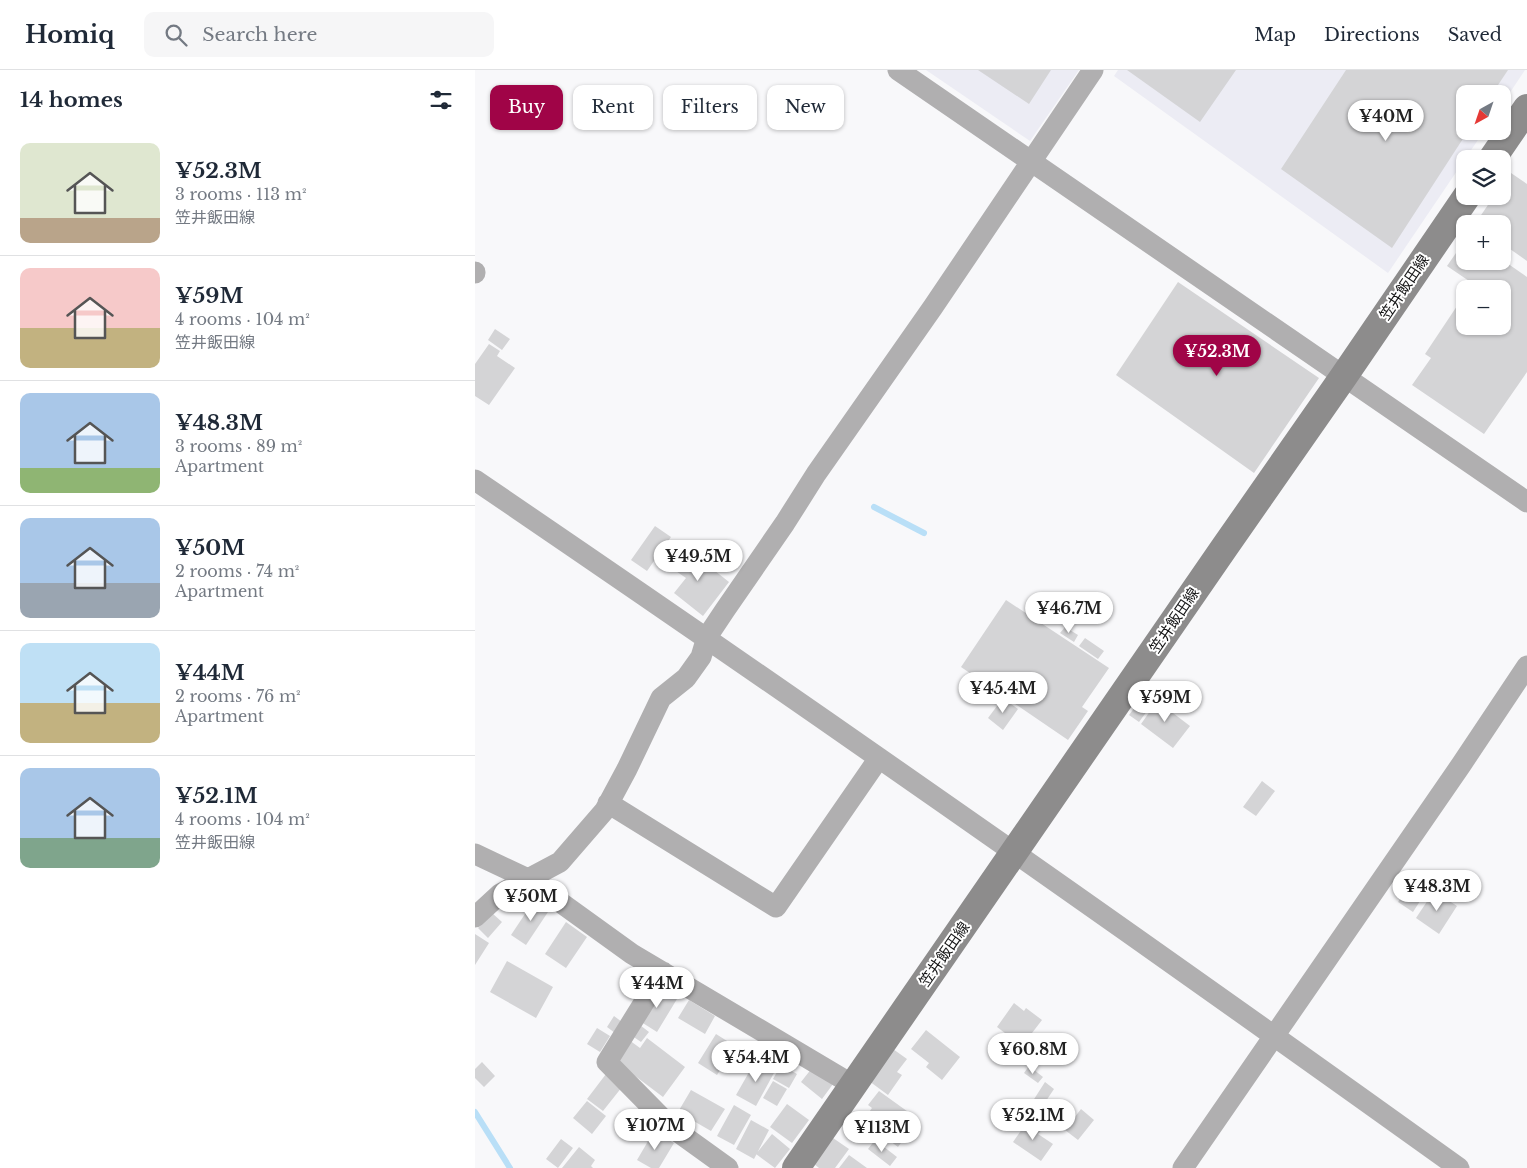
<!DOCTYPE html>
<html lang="en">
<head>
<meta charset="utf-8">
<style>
  :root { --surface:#fff; --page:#f6f6f7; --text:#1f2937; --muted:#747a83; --line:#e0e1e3; --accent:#a00447 }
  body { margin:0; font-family:"Libre Baskerville","Noto Sans JP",serif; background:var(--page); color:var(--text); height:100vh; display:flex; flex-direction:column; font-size:19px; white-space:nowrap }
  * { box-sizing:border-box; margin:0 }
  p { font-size:16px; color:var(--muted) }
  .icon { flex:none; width:28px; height:28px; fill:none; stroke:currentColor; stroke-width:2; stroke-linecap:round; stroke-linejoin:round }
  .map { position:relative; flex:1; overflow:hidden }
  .sheet { display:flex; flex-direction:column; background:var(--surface); width:475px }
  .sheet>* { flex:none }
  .banner { position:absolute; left:15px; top:15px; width:475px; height:45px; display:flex; gap:10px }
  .needle { width:32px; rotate:220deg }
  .tools { position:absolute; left:981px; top:15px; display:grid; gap:10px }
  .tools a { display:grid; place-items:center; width:55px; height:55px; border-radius:10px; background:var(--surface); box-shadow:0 1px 4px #0004; font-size:25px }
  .price { position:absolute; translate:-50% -42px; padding:0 11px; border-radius:18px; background:#fff; color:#222; font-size:16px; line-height:32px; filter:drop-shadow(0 1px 2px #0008) }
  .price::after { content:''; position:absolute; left:50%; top:30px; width:15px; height:11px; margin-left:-8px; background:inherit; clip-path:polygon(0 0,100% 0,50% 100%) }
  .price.selected { background:var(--accent); color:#fff }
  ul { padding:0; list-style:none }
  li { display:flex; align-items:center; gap:15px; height:125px; padding:0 20px }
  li+li { border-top:1px solid var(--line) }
  li span { display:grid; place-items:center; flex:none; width:140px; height:100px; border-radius:10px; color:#555 }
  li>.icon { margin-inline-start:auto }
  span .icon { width:60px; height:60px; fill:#fffc; stroke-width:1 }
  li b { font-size:21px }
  h2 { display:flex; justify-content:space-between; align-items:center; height:60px; padding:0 20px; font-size:21px }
  .tag { padding:0 18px; border-radius:10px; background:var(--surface); box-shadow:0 1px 4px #0004; font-size:18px; line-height:45px }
  .tag.selected { background:var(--accent); color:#fff }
  header { display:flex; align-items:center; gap:30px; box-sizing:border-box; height:70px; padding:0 25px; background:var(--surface); border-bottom:1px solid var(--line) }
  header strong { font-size:24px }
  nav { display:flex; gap:28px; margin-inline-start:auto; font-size:18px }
  .search { width:350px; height:45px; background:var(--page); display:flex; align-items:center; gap:12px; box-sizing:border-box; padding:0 18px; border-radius:10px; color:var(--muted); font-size:19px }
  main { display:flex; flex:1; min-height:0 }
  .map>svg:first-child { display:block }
</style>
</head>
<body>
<header>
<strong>Homiq</strong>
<div class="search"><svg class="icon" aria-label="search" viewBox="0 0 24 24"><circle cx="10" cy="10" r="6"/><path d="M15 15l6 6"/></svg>Search here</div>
<nav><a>Map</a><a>Directions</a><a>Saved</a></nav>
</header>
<main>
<section class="sheet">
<h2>14 homes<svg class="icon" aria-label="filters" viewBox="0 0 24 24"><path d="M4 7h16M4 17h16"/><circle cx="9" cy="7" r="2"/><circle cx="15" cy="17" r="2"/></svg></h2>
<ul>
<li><span style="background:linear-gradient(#dfe7d0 75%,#b9a48a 0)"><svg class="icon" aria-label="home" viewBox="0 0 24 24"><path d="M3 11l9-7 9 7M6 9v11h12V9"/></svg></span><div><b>¥52.3M</b><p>3 rooms · 113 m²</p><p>笠井飯田線</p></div></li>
<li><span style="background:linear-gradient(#f6c9c9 60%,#c2b280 0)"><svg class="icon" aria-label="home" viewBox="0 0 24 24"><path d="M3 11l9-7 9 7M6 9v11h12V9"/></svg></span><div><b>¥59M</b><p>4 rooms · 104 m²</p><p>笠井飯田線</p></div></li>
<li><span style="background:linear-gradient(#a9c7e8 75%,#8fb573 0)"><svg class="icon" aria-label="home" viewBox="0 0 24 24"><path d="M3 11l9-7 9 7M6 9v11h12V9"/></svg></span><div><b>¥48.3M</b><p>3 rooms · 89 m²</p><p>Apartment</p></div></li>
<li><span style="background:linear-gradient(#a9c7e8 65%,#9aa5b1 0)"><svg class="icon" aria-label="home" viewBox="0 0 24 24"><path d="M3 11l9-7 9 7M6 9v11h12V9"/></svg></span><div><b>¥50M</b><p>2 rooms · 74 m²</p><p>Apartment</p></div></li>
<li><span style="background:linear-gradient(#bfe0f5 60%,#c2b280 0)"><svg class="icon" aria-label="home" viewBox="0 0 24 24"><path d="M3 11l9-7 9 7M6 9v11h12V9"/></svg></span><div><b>¥44M</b><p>2 rooms · 76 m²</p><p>Apartment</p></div></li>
<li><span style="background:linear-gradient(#a9c7e8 70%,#7fa58c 0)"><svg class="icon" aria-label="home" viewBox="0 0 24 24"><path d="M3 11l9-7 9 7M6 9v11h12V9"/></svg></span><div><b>¥52.1M</b><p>4 rooms · 104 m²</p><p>笠井飯田線</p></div></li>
</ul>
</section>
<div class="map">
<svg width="1052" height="1098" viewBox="0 0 1052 1098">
  <rect width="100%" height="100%" fill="#f8f8fa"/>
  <path fill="#ececf4" d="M451 0H604L555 71Z
    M643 0H1050L1028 33V24H990V61H1009L913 203 639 6Z"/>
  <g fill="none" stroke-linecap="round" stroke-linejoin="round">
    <path stroke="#b9dff7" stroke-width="6" d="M399 437 449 463
      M0 1042 35 1098"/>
  </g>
  <path fill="#d4d4d6" d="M503 0H576L554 34Z
    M652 0H761L725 52Z
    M871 0H1033L1017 24H990V61H993L917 178 806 99Z
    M1036 103 1052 114V191L1028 174V154H1000L1019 126H1028V115Z
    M990 170V191H1029L1052 207V302L1009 364 937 315 956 288 950 284 990 224V256H1028V219H993L997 213 972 196Z
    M703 212 844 308 779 403 641 305Z
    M20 259 35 269 27 280 13 270Z
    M14 274 25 281 22 286 40 298 14 335 0 326V294Z
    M180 456 196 467 172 501 156 490Z
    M210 477 254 512 228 546 199 523 211 508 195 497Z
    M531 530 634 598 607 637 613 641 593 670 486 597Z
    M590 557 603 565 599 572 585 563Z
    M610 568 629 581 623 589 604 576Z
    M669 625 678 633 664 652 654 645Z
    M685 627 697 637 694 640 715 656 698 678 666 654Z
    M528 628 543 639 528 660 513 648Z
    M787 711 800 721 781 746 768 737Z
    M933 818 947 828 938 842 923 832Z
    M959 821 982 836 964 864 941 848Z
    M60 829 75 839 51 875 36 865Z
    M17 843 27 852 13 868 3 858Z
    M91 852 112 867 91 898 70 884Z
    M0 864 14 873 0 895Z
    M32 891 78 917 61 948 15 922Z
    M183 917 202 929 182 962 163 950Z
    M214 930 240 946 230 964 203 948Z
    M539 933 549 941 551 938 567 950 547 976 522 957Z
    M139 946 147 952 140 963 132 957Z
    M161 952 174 962 166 972 153 963Z
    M122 958 135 966 125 982 112 974Z
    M451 960 485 987 467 1010 451 997 454 993 436 979Z
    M241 964 260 976 242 1005 223 993Z
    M172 968 210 997 188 1027 139 990 154 970 165 978Z
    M418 979 432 989 422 1002 427 1005 413 1025 394 1011Z
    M281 990 300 1001 281 1036 261 1025Z
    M7 992 20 1006 9 1017 0 1008V999Z
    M306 995 322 1004 314 1018 298 1009Z
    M554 996 568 1007 563 1013 549 1003Z
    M337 998 358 1014 347 1029 326 1012Z
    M131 1004 147 1017 128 1041 112 1029Z
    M298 1011 312 1019 302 1036 288 1028Z
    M570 1012 579 1019 563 1043 554 1037Z
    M216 1020 250 1039 236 1061 203 1042Z
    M404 1021 443 1049 423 1077 388 1051 397 1038 393 1035Z
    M112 1031 131 1046 117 1064 98 1048Z
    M312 1034 334 1050 317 1073 295 1057Z
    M259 1035 276 1045 259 1075 242 1066Z
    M606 1039 619 1050 603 1070 590 1060Z
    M554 1049 567 1059 563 1064 578 1074 566 1091 538 1072Z
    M276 1050 294 1060 279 1089 261 1079Z
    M179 1061 199 1073 184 1098H176L162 1090Z
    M297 1064 315 1079 300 1098 281 1084Z
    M358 1068 374 1079 360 1098H344L339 1094Z
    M86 1069 98 1078 83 1098 71 1089Z
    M400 1070 422 1087 415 1096 393 1079Z
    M104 1077 120 1090 116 1096 118 1098H87Z
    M374 1085 392 1098H364Z"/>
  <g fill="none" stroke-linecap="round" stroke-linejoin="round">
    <path stroke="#b0afb0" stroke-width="21" d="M423 0 1052 432
      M0 202V203
      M0 410C331 635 659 865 984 1098
      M133 733 301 837 404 688
      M0 784 53 809 157 884 378 1015
      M0 847 25 824 85 792 130 740 152 699 186 628 211 608 226 587 232 567 250 540 310 453 341 404 458 237 618 0
      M188 902 132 992 196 1057 253 1098
      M708 1098 986 695 1052 596"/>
    <path stroke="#8d8c8c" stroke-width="28" d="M1017 89 1052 38
      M321 1098 749 478 869 306 992 126"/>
  </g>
  <g text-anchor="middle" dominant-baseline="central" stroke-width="4" stroke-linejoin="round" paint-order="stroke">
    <g font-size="15" fill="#141415" stroke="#fff">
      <text transform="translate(929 217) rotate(-56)">笠井飯田線</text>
      <text transform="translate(699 550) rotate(-56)">笠井飯田線</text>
      <text transform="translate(469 884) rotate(-55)">笠井飯田線</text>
    </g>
  </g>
</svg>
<div class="tools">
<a><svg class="needle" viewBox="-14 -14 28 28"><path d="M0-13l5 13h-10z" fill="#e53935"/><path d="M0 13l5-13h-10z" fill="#747a83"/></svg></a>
<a><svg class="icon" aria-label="layers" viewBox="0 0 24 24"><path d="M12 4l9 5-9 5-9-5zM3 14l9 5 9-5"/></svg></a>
<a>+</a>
<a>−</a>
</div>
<b class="price" style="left:911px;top:72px">¥40M</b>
<b class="price selected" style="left:742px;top:307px">¥52.3M</b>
<b class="price" style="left:223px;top:512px">¥49.5M</b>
<b class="price" style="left:594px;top:564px">¥46.7M</b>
<b class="price" style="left:528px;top:644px">¥45.4M</b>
<b class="price" style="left:690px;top:653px">¥59M</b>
<b class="price" style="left:962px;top:842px">¥48.3M</b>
<b class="price" style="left:56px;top:852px">¥50M</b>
<b class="price" style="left:182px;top:939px">¥44M</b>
<b class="price" style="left:558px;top:1005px">¥60.8M</b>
<b class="price" style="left:281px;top:1013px">¥54.4M</b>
<b class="price" style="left:558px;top:1071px">¥52.1M</b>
<b class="price" style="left:180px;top:1081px">¥107M</b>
<b class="price" style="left:407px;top:1083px">¥113M</b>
<div class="banner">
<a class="tag selected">Buy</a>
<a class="tag">Rent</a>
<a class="tag">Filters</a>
<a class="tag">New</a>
</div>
</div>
</main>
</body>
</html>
